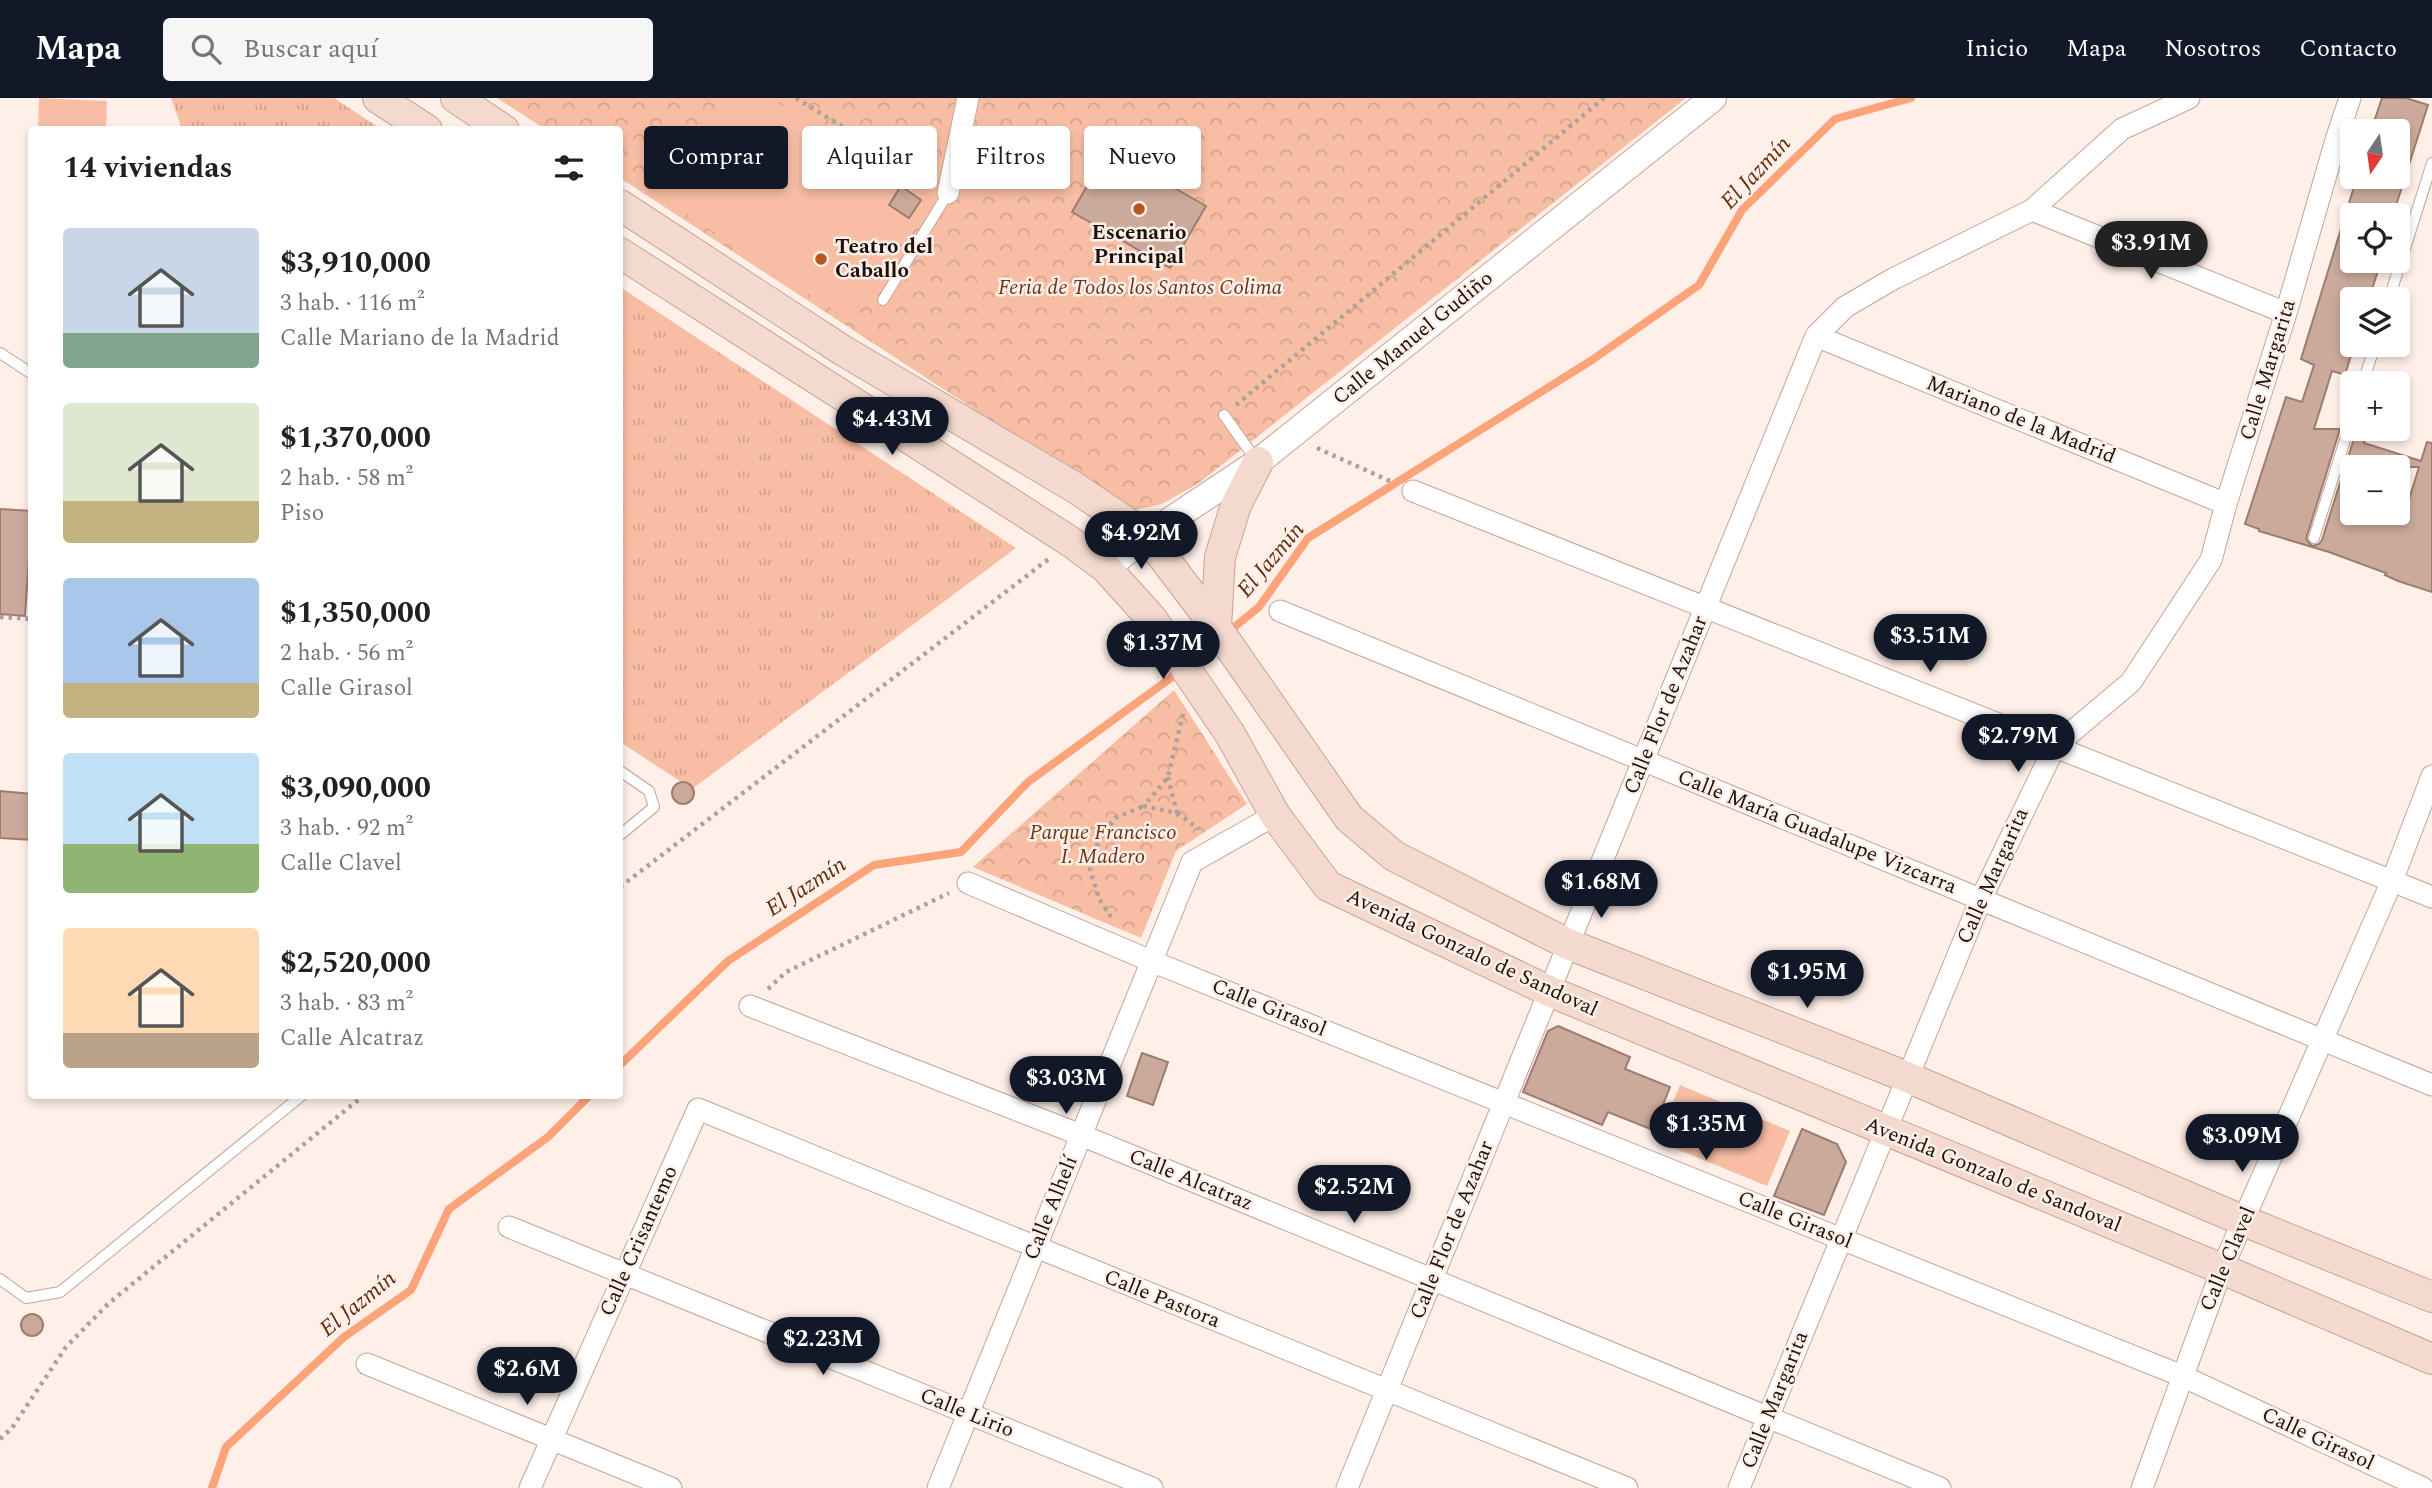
<!DOCTYPE html>
<html lang="es">
<head>
<meta charset="utf-8">
<style>
  :root { --surface:#fff; --page:#f6f6f6; --text:#202124; --muted:#757577; --accent:#111827 }
  body { margin:0; font-family:Spectral,serif; background:var(--page); color:var(--text); height:100vh; display:flex; flex-direction:column; font-size:26px; white-space:nowrap }
  * { box-sizing:border-box; margin:0 }
  p { font-size:23px; color:var(--muted) }
  .icon { flex:none; width:38px; height:38px; fill:none; stroke:currentColor; stroke-width:2; stroke-linecap:round; stroke-linejoin:round }
  .map { position:relative; flex:1; overflow:hidden }
  .side { position:absolute; left:28px; top:28px; width:595px; height:973px; display:flex; flex-direction:column; background:var(--surface); border-radius:7px; box-shadow:0 4px 10px #0003 }
  .side>* { flex:none }
  .guide { position:absolute; left:644px; top:28px; width:665px; height:63px; display:flex; gap:14px }
  .needle { width:46px; rotate:193deg }
  .buttons { position:absolute; left:2340px; top:21px; display:grid; gap:14px }
  .buttons a { display:grid; place-items:center; width:70px; height:70px; border-radius:7px; background:var(--surface); box-shadow:0 4px 10px #0003; font-size:35px }
  .price { position:absolute; translate:-50% -60px; padding:0 16px; border-radius:24px; background:var(--accent); color:#fff; font-size:23px; line-height:46px; filter:drop-shadow(0 2px 4px #0008) }
  .price::after { content:''; position:absolute; left:50%; top:42px; width:21px; height:16px; margin-left:-10px; background:inherit; clip-path:polygon(0 0,100% 0,50% 100%) }
  .price.selected { background:#222; color:#fff }
  ul { padding:0; list-style:none }
  li { display:flex; align-items:center; gap:21px; height:175px; padding:0 35px }
  li span { display:grid; place-items:center; flex:none; width:196px; height:140px; border-radius:7px; color:#555 }
  li>.icon { margin-inline-start:auto }
  span .icon { width:84px; height:84px; fill:#fffc; stroke-width:1 }
  li b { font-size:30px }
  h2 { display:flex; justify-content:space-between; align-items:center; height:84px; padding:0 35px; font-size:30px }
  .tag { padding:0 24px; border-radius:7px; background:var(--surface); box-shadow:0 4px 10px #0003; font-size:24px; line-height:63px }
  .tag.selected { background:var(--accent); color:#fff }
  header { display:flex; align-items:center; gap:42px; box-sizing:border-box; height:98px; padding:0 35px; background:var(--accent); color:#fff }
  header strong { font-size:33px }
  nav { display:flex; gap:38px; margin-inline-start:auto; font-size:24px }
  .search { width:490px; height:63px; background:var(--page); display:flex; align-items:center; gap:18px; box-sizing:border-box; padding:0 24px; border-radius:7px; color:var(--muted); font-size:26px }
  .map>svg:first-child { display:block }
</style>
</head>
<body>
<header>
<strong>Mapa</strong>
<div class="search"><svg class="icon" aria-label="search" viewBox="0 0 24 24"><circle cx="10" cy="10" r="6"/><path d="M15 15l6 6"/></svg>Buscar aquí</div>
<nav><a>Inicio</a><a>Mapa</a><a>Nosotros</a><a>Contacto</a></nav>
</header>
<div class="map">
<svg width="2432" height="1390" viewBox="0 0 2432 1390">
  <defs>
    <pattern id="grass-tufts" width="24" height="20" patternUnits="userSpaceOnUse" patternTransform="scale(1.75)"><rect width="24" height="20" fill="#f8bea4"/><path d="M3 7l-1-3M5 7V3M7 7l1-3M15 17l-1-3M17 17v-4M19 17l1-3" fill="none" stroke="#d4a28c"/></pattern>
    <pattern id="park-crowns" width="20" height="18" patternUnits="userSpaceOnUse" patternTransform="scale(1.75)"><rect width="20" height="18" fill="#f8bea4"/><path d="M2 6a3 3 0 1 1 6 0M12 15a3 3 0 1 1 6 0" fill="none" stroke="#d4a28c"/></pattern>
  </defs>
  <rect width="100%" height="100%" fill="#feefe9"/>
  <path fill="url(#grass-tufts)" d="M171 0H334L381 31H180V25Z
    M620 189 1016 450 692 691 620 644Z"/>
  <path fill="url(#park-crowns)" d="M497 0H1686L1199 385 1162 406 1130 413 620 80V32L545 31Z
    M1174 592 1247 706 1176 753 1141 840 973 769Z"/>
  <path fill="#f8bea4" d="M39 0 107 3 106 31H38Z
    M724 0H771L926 101 847 221 659 98Z
    M1680 987 1790 1033 1767 1088 1657 1043Z"/>
  <g fill="none" stroke-linecap="round" stroke-linejoin="round">
    <path stroke="#fca37a" stroke-width="8" d="M1227 535 1259 509 1308 440 1592 262 1699 187 1742 112 1835 21 1911 0
      M1189 565 1217 543
      M620 967 728 863 874 767 961 754 1028 684 1179 574
      M212 1390 226 1349 344 1239 411 1192 449 1111 548 1039 589 998"/>
  </g>
  <path fill="#cbaa9b" stroke="#9c7d6f" stroke-width="2" fill-rule="evenodd" d="M2382 0H2406L2428 7 2393 117H2352V163H2381L2369 201H2352V254L2345 277 2332 273 2314 331H2340L2306 441 2312 448 2319 446 2322 442 2357 331H2368L2364 345 2421 363 2427 344 2432 345V494L2398 483 2385 477 2386 475 2329 454 2259 433V431L2245 426 2286 299 2302 304 2314 267 2301 261 2357 79H2398V33H2371ZM2352 369H2419L2405 415H2352Z
    M1108 52 1206 108 1170 170 1072 114Z
    M901 88 921 102 909 120 889 107Z
    M0 411 32 413V459H29L25 518 0 516Z
    M672 695a11 11 0 1 1 22 0a11 11 0 1 1-22 0Z
    M0 693 32 696V742L0 740Z
    M1558 928 1630 959 1625 971 1670 989 1653 1032 1608 1014 1602 1027 1523 994 1548 933Z
    M1142 955 1168 964 1153 1007 1127 998Z
    M1802 1031 1837 1046 1846 1064 1824 1117 1774 1098Z
    M21 1227a11 11 0 1 1 22 0a11 11 0 1 1-22 0Z"/>
  <g fill="none" stroke-linecap="round" stroke-linejoin="round">
    <g stroke="#c6a496" stroke-width="12">
      <path id="service" d="M2389 201 2432 65
        M883 202 948 95
        M0 255 32 276
        M2363 285 2375 247
        M1224 317 1256 362
        M2314 440 2352 320
        M620 673 649 693 654 709 620 737
        M0 1181 26 1200 60 1194 301 998"/>
    </g>
    <g stroke="#c6a496" stroke-width="23">
      <path id="minor" d="M948 95 968 0
        M2032 112 2286 215
        M1816 238 2226 406
        M1413 393 2432 799
        M1280 513 2432 987
        M968 785 1151 863 2182 1278 2423 1390
        M750 908 1081 1037 1940 1390
        M509 1129 1152 1390
        M367 1266 671 1390
        M530 1390 698 1011 1627 1390
        M938 1390 1192 764 1275 717
        M1347 1390 1816 238 1845 209 1893 181 2032 112 2122 31 2189 0
        M1739 1390 1981 801 2055 648 2131 584 2211 462 2226 406 2286 215 2336 42 2350 0
        M2142 1390 2222 1171 2392 783 2432 678"/>
    </g>
    <g stroke="#c6a496" stroke-width="28">
      <path id="tertiary" d="M1106 470 1147 438 1258 364 1713 0"/>
    </g>
    <g stroke="#c6a496" stroke-width="32">
      <path id="secondary" d="M378 0 427 32
        M456 0 504 32
        M620 107 842 252 1074 389 1147 438 1216 529 1349 720 1394 758 1568 846 1907 979 2244 1123 2432 1199
        M620 155 1071 444 1106 470 1152 521 1230 636 1275 717 1328 788 1549 893 2222 1171 2432 1261
        M1216 529 1220 459 1236 407 1258 364"/>
    </g>
    <path stroke="#ada09a" stroke-width="4.5" stroke-dasharray="3.5 5" stroke-linecap="butt" d="M796 0 929 83
      M1236 307 1604 0
      M1317 350 1392 384
      M0 519 32 521
      M1168 679 1177 715 1144 708 1168 679 1183 616
      M1177 715 1199 731
      M620 789 1050 460
      M1111 819 1099 801 1090 771 1098 744 1115 720 1144 708
      M768 891 786 874 949 795
      M0 1341 12 1330 66 1249 109 1205 363 998"/>
    <use href="#service" stroke="#fff" stroke-width="10"/>
    <use href="#minor" stroke="#fff" stroke-width="21"/>
    <use href="#tertiary" stroke="#fff" stroke-width="26"/>
    <use href="#secondary" stroke="#f4dace" stroke-width="30"/>
  </g>
  <g fill="#b8551e" stroke="#feefe9" stroke-width="2.5">
    <circle cx="1139" cy="111" r="7"/>
    <circle cx="821" cy="161" r="7"/>
  </g>
  <g text-anchor="middle" dominant-baseline="central" stroke-width="5" stroke-linejoin="round" paint-order="stroke">
    <g font-size="21" font-weight="bold" fill="#1c110c" stroke="#feefe9">
      <text x="1139" y="135">Escenario<tspan x="1139" dy="24">Principal</tspan></text>
      <text x="835" y="149" text-anchor="start">Teatro del<tspan x="835" dy="24">Caballo</tspan></text>
    </g>
    <g font-size="21" font-style="italic" fill="#6b3317" stroke="#feefe9">
      <text x="1140" y="190">Feria de Todos los Santos Colima</text>
      <text x="1103" y="735">Parque Francisco<tspan x="1103" dy="24">I. Madero</tspan></text>
    </g>
    <g font-size="21" fill="#1c110c" stroke="#feefe9">
      <text transform="translate(1413 240) rotate(-39)">Calle Manuel Gudiño</text>
      <text transform="translate(2268 272) rotate(-73)">Calle Margarita</text>
      <text transform="translate(2021 322) rotate(22)">Mariano de la Madrid</text>
      <text transform="translate(1666 607) rotate(-68)">Calle Flor de Azahar</text>
      <text transform="translate(1817 734) rotate(22)">Calle María Guadalupe Vizcarra</text>
      <text transform="translate(1993 778) rotate(-66)">Calle Margarita</text>
      <text transform="translate(1472 855) rotate(25)">Avenida Gonzalo de Sandoval</text>
      <text transform="translate(1269 910) rotate(22)">Calle Girasol</text>
      <text transform="translate(1993 1077) rotate(22)">Avenida Gonzalo de Sandoval</text>
      <text transform="translate(1191 1082) rotate(22)">Calle Alcatraz</text>
      <text transform="translate(1051 1110) rotate(-68)">Calle Alhelí</text>
      <text transform="translate(1795 1122) rotate(22)">Calle Girasol</text>
      <text transform="translate(1452 1132) rotate(-68)">Calle Flor de Azahar</text>
      <text transform="translate(639 1143) rotate(-66)">Calle Crisantemo</text>
      <text transform="translate(2228 1161) rotate(-67)">Calle Clavel</text>
      <text transform="translate(1162 1201) rotate(22)">Calle Pastora</text>
      <text transform="translate(1775 1302) rotate(-68)">Calle Margarita</text>
      <text transform="translate(967 1315) rotate(22)">Calle Lirio</text>
      <text transform="translate(2318 1341) rotate(25)">Calle Girasol</text>
    </g>
    <g font-size="23" font-style="italic" fill="#632c0e" stroke="#feefe9">
      <text transform="translate(1756 75) rotate(-47)">El Jazmín</text>
      <text transform="translate(1271 462) rotate(-50)">El Jazmín</text>
      <text transform="translate(806 789) rotate(-33)">El Jazmín</text>
      <text transform="translate(358 1206) rotate(-39)">El Jazmín</text>
    </g>
  </g>
</svg>
<div class="buttons">
<a><svg class="needle" viewBox="-14 -14 28 28"><path d="M0-13l5 13h-10z" fill="#e53935"/><path d="M0 13l5-13h-10z" fill="#757577"/></svg></a>
<a><svg class="icon" aria-label="locate" viewBox="0 0 24 24"><circle cx="12" cy="12" r="6"/><path d="M12 2v4M12 18v4M2 12h4M18 12h4"/></svg></a>
<a><svg class="icon" aria-label="layers" viewBox="0 0 24 24"><path d="M12 4l9 5-9 5-9-5zM3 14l9 5 9-5"/></svg></a>
<a>+</a>
<a>−</a>
</div>
<b class="price selected" style="left:2151px;top:183px">$3.91M</b>
<b class="price" style="left:892px;top:359px">$4.43M</b>
<b class="price" style="left:1141px;top:473px">$4.92M</b>
<b class="price" style="left:1930px;top:576px">$3.51M</b>
<b class="price" style="left:1163px;top:583px">$1.37M</b>
<b class="price" style="left:2018px;top:676px">$2.79M</b>
<b class="price" style="left:1601px;top:822px">$1.68M</b>
<b class="price" style="left:1807px;top:912px">$1.95M</b>
<b class="price" style="left:1066px;top:1018px">$3.03M</b>
<b class="price" style="left:1706px;top:1064px">$1.35M</b>
<b class="price" style="left:2242px;top:1076px">$3.09M</b>
<b class="price" style="left:1354px;top:1127px">$2.52M</b>
<b class="price" style="left:823px;top:1279px">$2.23M</b>
<b class="price" style="left:527px;top:1309px">$2.6M</b>
<div class="guide">
<a class="tag selected">Comprar</a>
<a class="tag">Alquilar</a>
<a class="tag">Filtros</a>
<a class="tag">Nuevo</a>
</div>
<section class="side">
<h2>14 viviendas<svg class="icon" aria-label="filters" viewBox="0 0 24 24"><path d="M4 7h16M4 17h16"/><circle cx="9" cy="7" r="2"/><circle cx="15" cy="17" r="2"/></svg></h2>
<ul>
<li><span style="background:linear-gradient(#c9d6e8 75%,#7fa58c 0)"><svg class="icon" aria-label="home" viewBox="0 0 24 24"><path d="M3 11l9-7 9 7M6 9v11h12V9"/></svg></span><div><b>$3,910,000</b><p>3 hab. · 116 m²</p><p>Calle Mariano de la Madrid</p></div></li>
<li><span style="background:linear-gradient(#dfe7d0 70%,#c2b280 0)"><svg class="icon" aria-label="home" viewBox="0 0 24 24"><path d="M3 11l9-7 9 7M6 9v11h12V9"/></svg></span><div><b>$1,370,000</b><p>2 hab. · 58 m²</p><p>Piso</p></div></li>
<li><span style="background:linear-gradient(#a9c7e8 75%,#c2b280 0)"><svg class="icon" aria-label="home" viewBox="0 0 24 24"><path d="M3 11l9-7 9 7M6 9v11h12V9"/></svg></span><div><b>$1,350,000</b><p>2 hab. · 56 m²</p><p>Calle Girasol</p></div></li>
<li><span style="background:linear-gradient(#bfe0f5 65%,#8fb573 0)"><svg class="icon" aria-label="home" viewBox="0 0 24 24"><path d="M3 11l9-7 9 7M6 9v11h12V9"/></svg></span><div><b>$3,090,000</b><p>3 hab. · 92 m²</p><p>Calle Clavel</p></div></li>
<li><span style="background:linear-gradient(#ffd9b3 75%,#b9a48a 0)"><svg class="icon" aria-label="home" viewBox="0 0 24 24"><path d="M3 11l9-7 9 7M6 9v11h12V9"/></svg></span><div><b>$2,520,000</b><p>3 hab. · 83 m²</p><p>Calle Alcatraz</p></div></li>
</ul>
</section>
</div>
</body>
</html>
